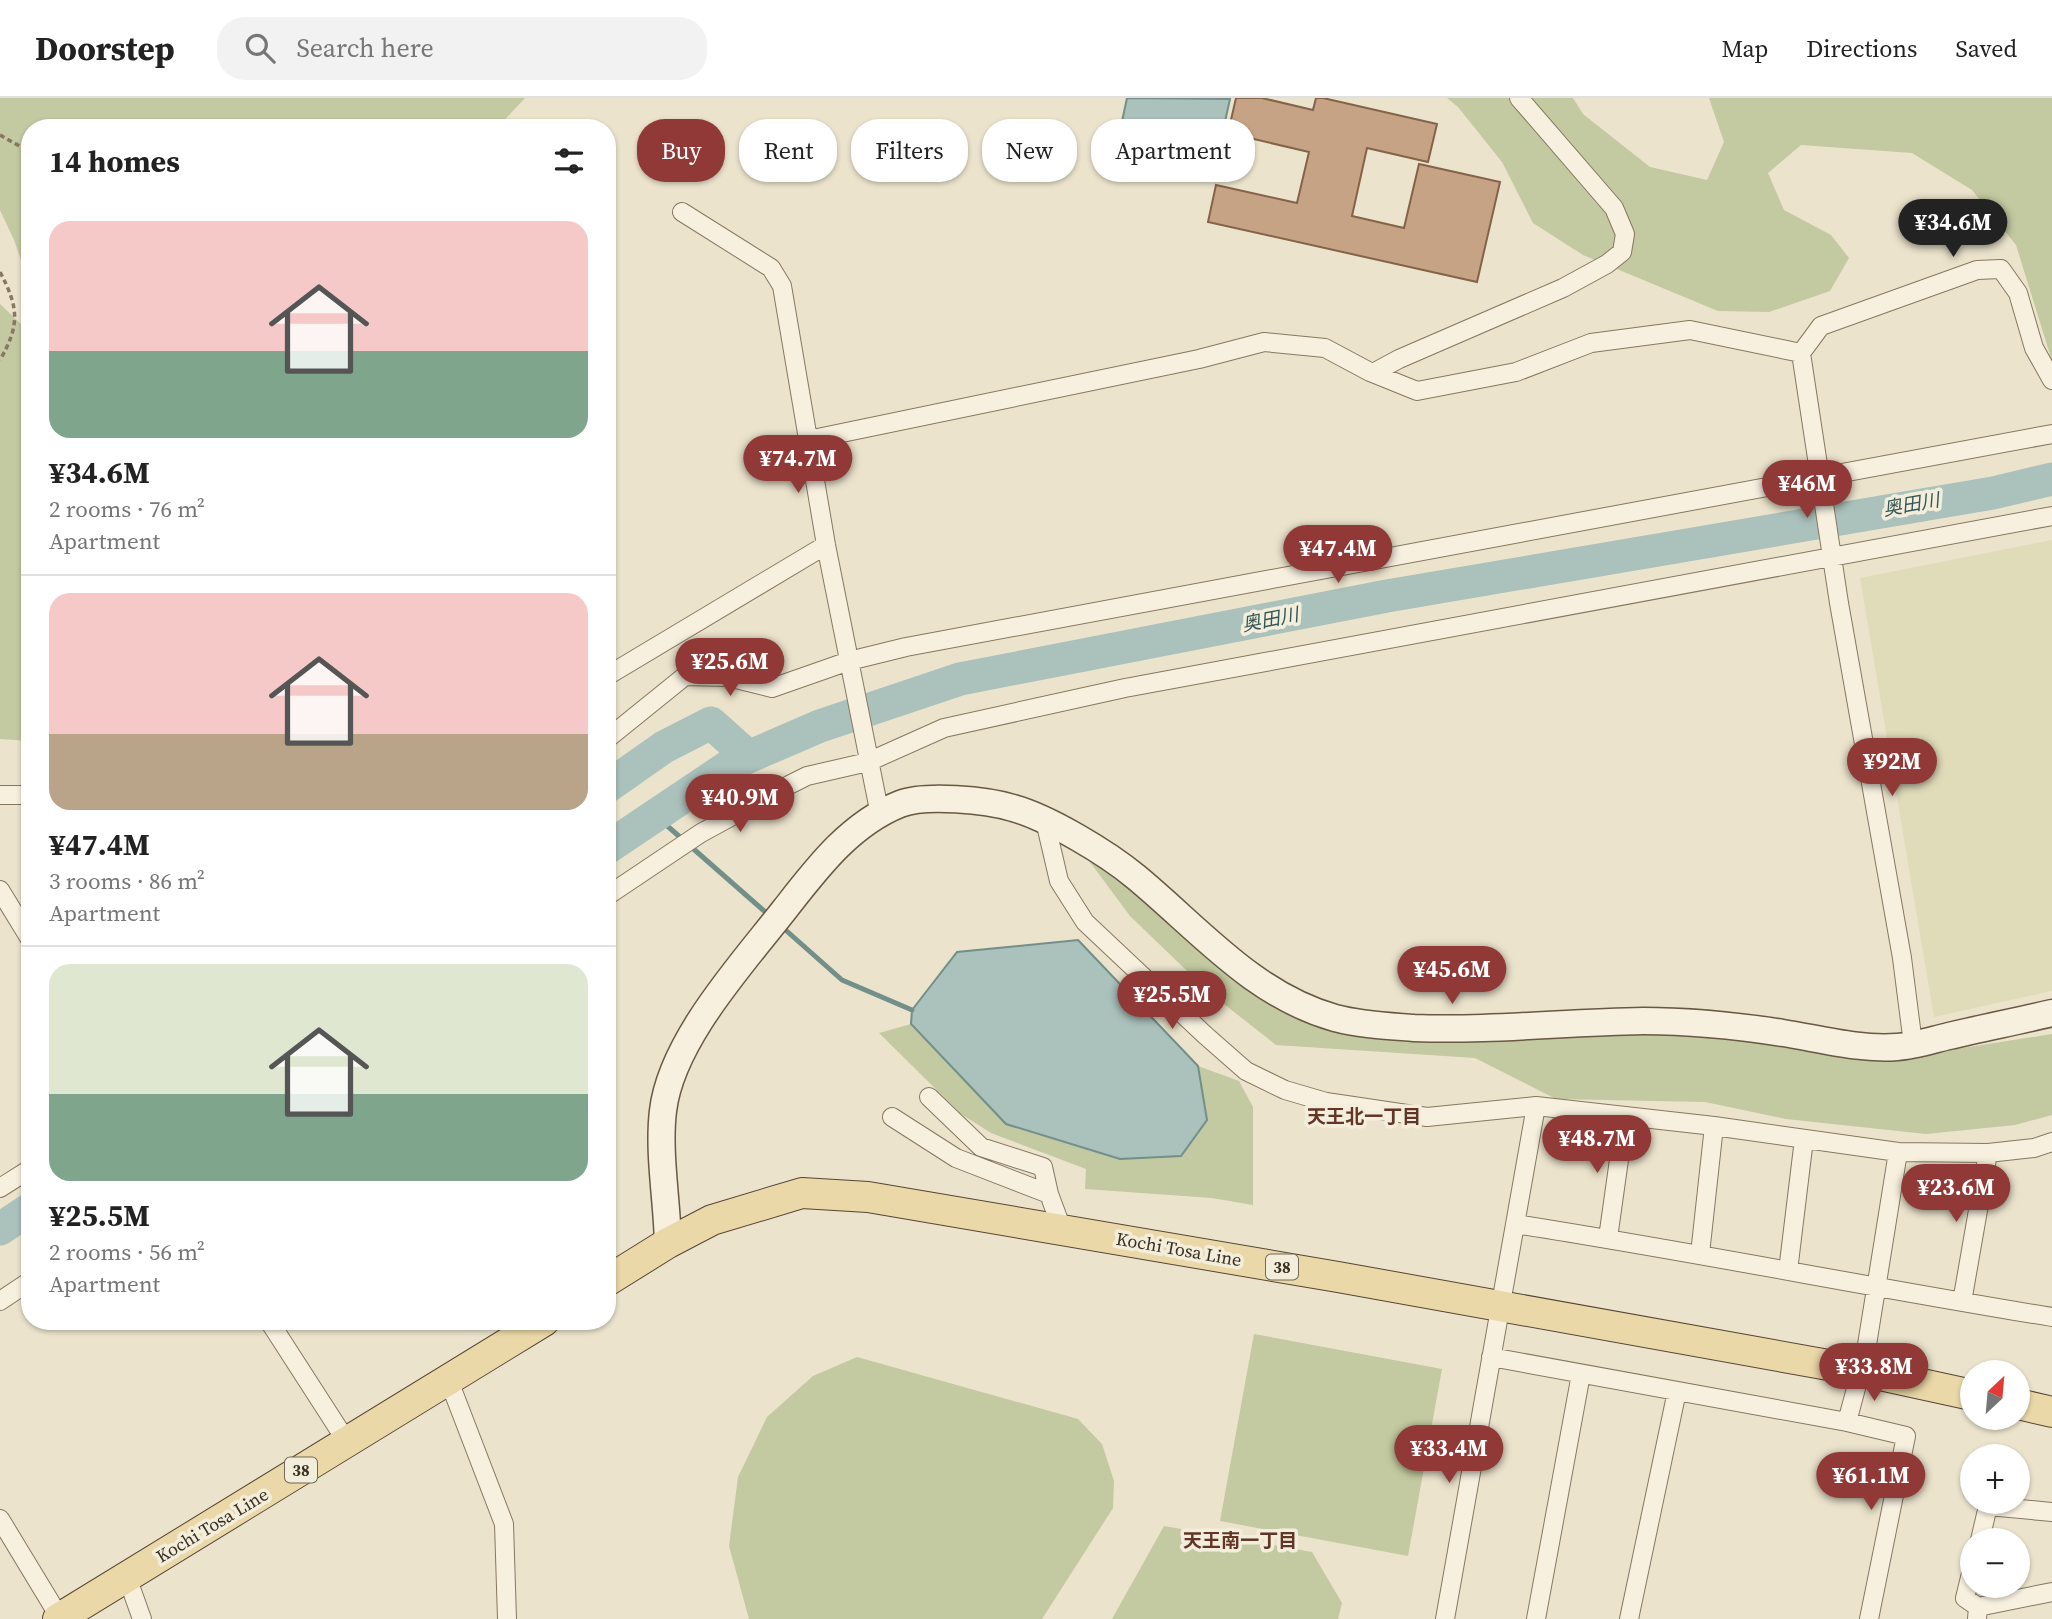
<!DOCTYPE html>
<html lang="en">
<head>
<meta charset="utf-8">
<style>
  :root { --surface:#fff; --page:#f2f2f2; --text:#222; --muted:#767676; --line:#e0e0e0; --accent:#913936 }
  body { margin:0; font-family:"Source Serif 4","Noto Sans JP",serif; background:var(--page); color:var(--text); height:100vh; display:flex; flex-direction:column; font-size:26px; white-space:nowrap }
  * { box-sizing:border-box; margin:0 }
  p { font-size:23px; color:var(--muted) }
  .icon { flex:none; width:38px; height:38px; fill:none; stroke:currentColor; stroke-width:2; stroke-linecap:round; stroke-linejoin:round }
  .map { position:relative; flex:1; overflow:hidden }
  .details { position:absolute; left:21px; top:21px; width:595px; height:1211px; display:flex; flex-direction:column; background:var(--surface); border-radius:28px; box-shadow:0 2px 5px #0004 }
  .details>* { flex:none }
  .guide { position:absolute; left:637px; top:21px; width:665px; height:63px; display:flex; gap:14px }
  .needle { width:46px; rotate:26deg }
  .tools { position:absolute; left:1960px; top:1262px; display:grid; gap:14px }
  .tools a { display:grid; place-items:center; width:70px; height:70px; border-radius:50%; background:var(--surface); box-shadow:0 2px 5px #0004; font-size:35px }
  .price { position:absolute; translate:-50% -60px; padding:0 16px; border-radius:24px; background:var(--accent); color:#fff; font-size:23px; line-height:46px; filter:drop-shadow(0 2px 4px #0008) }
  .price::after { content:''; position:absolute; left:50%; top:42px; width:21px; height:16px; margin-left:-10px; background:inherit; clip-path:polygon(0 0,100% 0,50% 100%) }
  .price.current { background:#222; color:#fff }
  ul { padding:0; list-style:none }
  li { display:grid; align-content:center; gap:14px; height:371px; padding:0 28px }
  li+li { border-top:2px solid var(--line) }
  li span { display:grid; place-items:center; height:217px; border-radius:21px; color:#555 }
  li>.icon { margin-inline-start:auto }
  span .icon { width:126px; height:126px; fill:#fffc; stroke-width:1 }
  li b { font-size:30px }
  h2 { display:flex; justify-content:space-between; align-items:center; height:84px; padding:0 28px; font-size:30px }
  .chip { padding:0 24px; border-radius:28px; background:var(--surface); box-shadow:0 2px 5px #0004; font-size:24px; line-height:63px }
  .chip.current { background:var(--accent); color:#fff }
  header { display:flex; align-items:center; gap:42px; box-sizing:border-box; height:98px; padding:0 35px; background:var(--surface); border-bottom:2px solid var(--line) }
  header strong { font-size:33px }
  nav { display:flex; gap:38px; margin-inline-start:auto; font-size:24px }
  .search { width:490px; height:63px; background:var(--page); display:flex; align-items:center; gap:18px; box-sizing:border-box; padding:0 24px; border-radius:28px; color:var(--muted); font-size:26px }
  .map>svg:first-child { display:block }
</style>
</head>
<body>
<header>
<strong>Doorstep</strong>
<div class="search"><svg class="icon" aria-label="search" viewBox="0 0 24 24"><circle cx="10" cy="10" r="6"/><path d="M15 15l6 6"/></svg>Search here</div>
<nav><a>Map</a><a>Directions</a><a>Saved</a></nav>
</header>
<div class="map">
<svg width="2052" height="1521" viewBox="0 0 2052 1521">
  <rect width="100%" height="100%" fill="#ebe3cc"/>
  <path fill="#e0dcba" d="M2052 442V893L1934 919 1860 480Z"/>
  <path fill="#c3c9a0" d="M0 0H525L497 30H30V188L14 142 0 112Z
    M1447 0H1573L1583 16 1650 69 1707 82 1724 44 1709 0H2052V263L2016 147 1972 92 1912 55 1801 47 1768 75 1784 112 1831 137 1849 160 1830 193 1769 214 1718 213 1583 157 1533 125 1502 64 1458 9Z
    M30 189V643L0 641V206L22 227Z
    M1064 729 1294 908 1407 917 1634 921 1931 955 2052 936V1017L2015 1027 1926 1036 1786 1021 1705 1004 1556 1001 1475 960 1276 947 1210 895 1130 818Z
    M911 926 1006 1026 1207 1022 1198 968 1239 983 1253 1009V1107L1212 1100 1085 1091 1086 1071 991 1035 961 1016 879 935Z
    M1254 1236 1442 1271 1408 1458 1220 1423Z
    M857 1259 1078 1321 1102 1346 1114 1383 1113 1410 1042 1521H749L729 1448 738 1379 767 1319 813 1278Z
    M1164 1428 1312 1454 1342 1505 1338 1521H1112Z"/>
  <path fill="#abc1bb" stroke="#728f89" stroke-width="2" d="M1127 0 1230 1 1216 64 1118 42Z
    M1078 842 1198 968 1207 1022 1181 1058 1120 1061 1006 1026 911 926 912 912 957 854Z"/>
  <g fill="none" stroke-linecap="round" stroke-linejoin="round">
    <path stroke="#728f89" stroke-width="5" d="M656 718 771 819
      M781 828 842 882 912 912"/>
    <path stroke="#abc1bb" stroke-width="33" d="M607 689 664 649 711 625 749 659
      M607 750 732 666 820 628 960 581 1387 498 1993 395 2052 381
      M0 1131 30 1111"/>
  </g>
  <path fill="#c6a385" stroke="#846349" stroke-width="2" d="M1236 0H1262L1313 12 1316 0H1323L1437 26 1428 64 1367 50 1352 118 1404 130 1419 66 1500 84 1477 184 1208 124 1216 87 1297 105 1309 54 1228 35Z"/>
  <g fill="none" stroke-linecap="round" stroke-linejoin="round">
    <g stroke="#877761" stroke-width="20">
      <path id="street" d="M682 114 771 170 782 188 826 447 880 717
        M1373 275 1399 261 1563 190 1607 166 1622 154 1625 136 1614 110 1519 0
        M808 342 1199 261 1264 244 1325 250 1370 274 1417 293 1516 274 1591 245 1690 232 1801 255
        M607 578 826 447
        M607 641 685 578 728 579 772 590 849 563 906 549 2052 336
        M0 697H30
        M1045 723 1059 783 1085 824 1205 937 1246 973 1285 992 1326 1004 1427 1019 1536 1008 1714 1028 1898 1054 1988 1055 2034 1050 2052 1044
        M0 792 30 841
        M607 798 701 735 789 687 807 678 868 664 944 630 1125 590 2052 418
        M1913 946 1902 860 1839 505 1801 255 1821 228 1977 172 2001 171 2018 195 2034 250 2052 282
        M929 999 981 1049 1043 1069 1049 1096
        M892 1019 956 1060 1049 1096 1062 1131
        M0 1090 30 1071
        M1515 1126C1695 1154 1873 1190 2052 1219
        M1608 1140 1625 1019
        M1700 1156 1714 1028
        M1788 1173 1804 1041
        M0 1203 30 1183
        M1962 1204 1988 1055
        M269 1223 347 1344
        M1491 1259 1847 1324 1906 1338 1869 1521
        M449 1283 504 1426 507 1521
        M1847 1324 1866 1253 1898 1054
        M0 1421 60 1520
        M1980 1442 1988 1408 2052 1414
        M1972 1471 1965 1500 1978 1509
        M127 1479 142 1521
        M1445 1521 1536 1008
        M1536 1521 1581 1276
        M1629 1521 1677 1293
        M1977 1521 1978 1509 2052 1494"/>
    </g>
    <g stroke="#695844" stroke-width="29">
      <path id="secondary" d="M668 1145C667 1103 658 1054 663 1013 671 943 742 866 785 811 817 770 850 726 900 706 925 696 987 702 1013 710 1049 720 1107 755 1136 779 1199 831 1253 897 1335 920 1361 927 1388 928 1414 930 1490 933 1567 924 1643 923 1689 923 1738 928 1783 935 1820 941 1860 952 1897 949 1914 948 1932 942 1949 938 1983 930 2018 923 2052 915"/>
    </g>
    <g stroke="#564534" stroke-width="32">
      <path id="primary" d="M607 1183 668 1145 712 1122 802 1095 868 1099 1338 1179 1862 1273 1972 1297
        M2018 1306 2052 1314
        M58 1521 544 1223"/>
    </g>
    <path stroke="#877761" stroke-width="3.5" stroke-dasharray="5 3.5" stroke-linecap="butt" d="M0 37 30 54
      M0 174C19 210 20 227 0 262"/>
    <use href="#street" stroke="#f7f0df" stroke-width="18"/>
    <use href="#secondary" stroke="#f7f0df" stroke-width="26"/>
    <use href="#primary" stroke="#ead8a8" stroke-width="30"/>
  </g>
  <g text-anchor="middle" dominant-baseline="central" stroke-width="7" stroke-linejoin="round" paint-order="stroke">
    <g fill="#f3eddb" stroke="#71685a" stroke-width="2">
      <rect x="1266" y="1156.5" width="32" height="25" rx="5"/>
      <rect x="285" y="1359.5" width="32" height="25" rx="5"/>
    </g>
    <g font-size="16" font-weight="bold" fill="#392f23">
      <text x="1282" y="1169">38</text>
      <text x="301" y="1372">38</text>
    </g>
    <g font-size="18" fill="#392f23" stroke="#f3eddb">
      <text transform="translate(1179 1151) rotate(10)">Kochi Tosa Line</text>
      <text transform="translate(212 1427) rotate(-31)">Kochi Tosa Line</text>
    </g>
    <g font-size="19" font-style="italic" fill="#345756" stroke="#f3eddb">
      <text transform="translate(1911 406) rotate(-10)">奥田川</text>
      <text transform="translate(1270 521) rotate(-11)">奥田川</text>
    </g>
    <g font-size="19" font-weight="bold" fill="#623526" stroke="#f3eddb">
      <text x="1364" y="1018">天王北一丁目</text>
      <text x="1240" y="1442">天王南一丁目</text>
    </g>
  </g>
</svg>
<div class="tools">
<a><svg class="needle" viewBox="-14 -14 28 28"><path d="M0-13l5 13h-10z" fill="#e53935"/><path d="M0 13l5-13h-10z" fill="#767676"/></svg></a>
<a>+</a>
<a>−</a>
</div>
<b class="price current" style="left:1953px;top:161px">¥34.6M</b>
<b class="price" style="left:798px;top:397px">¥74.7M</b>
<b class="price" style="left:1807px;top:422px">¥46M</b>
<b class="price" style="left:1338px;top:487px">¥47.4M</b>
<b class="price" style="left:730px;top:600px">¥25.6M</b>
<b class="price" style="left:1892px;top:700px">¥92M</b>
<b class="price" style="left:740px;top:736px">¥40.9M</b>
<b class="price" style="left:1452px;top:908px">¥45.6M</b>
<b class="price" style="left:1172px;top:933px">¥25.5M</b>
<b class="price" style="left:1597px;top:1077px">¥48.7M</b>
<b class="price" style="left:1956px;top:1126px">¥23.6M</b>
<b class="price" style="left:1874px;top:1305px">¥33.8M</b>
<b class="price" style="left:1449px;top:1387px">¥33.4M</b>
<b class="price" style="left:1871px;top:1414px">¥61.1M</b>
<div class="guide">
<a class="chip current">Buy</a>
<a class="chip">Rent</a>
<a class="chip">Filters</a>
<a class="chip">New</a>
<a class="chip">Apartment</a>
</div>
<section class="details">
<h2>14 homes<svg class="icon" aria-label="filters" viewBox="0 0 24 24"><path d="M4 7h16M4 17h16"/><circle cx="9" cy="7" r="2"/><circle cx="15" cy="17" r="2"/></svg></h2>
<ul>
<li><span style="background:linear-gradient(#f6c9c9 60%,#7fa58c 0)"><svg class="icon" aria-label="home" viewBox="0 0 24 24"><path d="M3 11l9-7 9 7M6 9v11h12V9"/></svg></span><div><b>¥34.6M</b><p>2 rooms · 76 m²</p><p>Apartment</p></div></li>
<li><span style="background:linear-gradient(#f6c9c9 65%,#b9a48a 0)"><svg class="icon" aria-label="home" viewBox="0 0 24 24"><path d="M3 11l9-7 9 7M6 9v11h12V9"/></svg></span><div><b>¥47.4M</b><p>3 rooms · 86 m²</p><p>Apartment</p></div></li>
<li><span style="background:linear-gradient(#dfe7d0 60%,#7fa58c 0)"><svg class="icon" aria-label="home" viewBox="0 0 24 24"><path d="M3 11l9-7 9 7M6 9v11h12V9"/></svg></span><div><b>¥25.5M</b><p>2 rooms · 56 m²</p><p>Apartment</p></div></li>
</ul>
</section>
</div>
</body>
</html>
